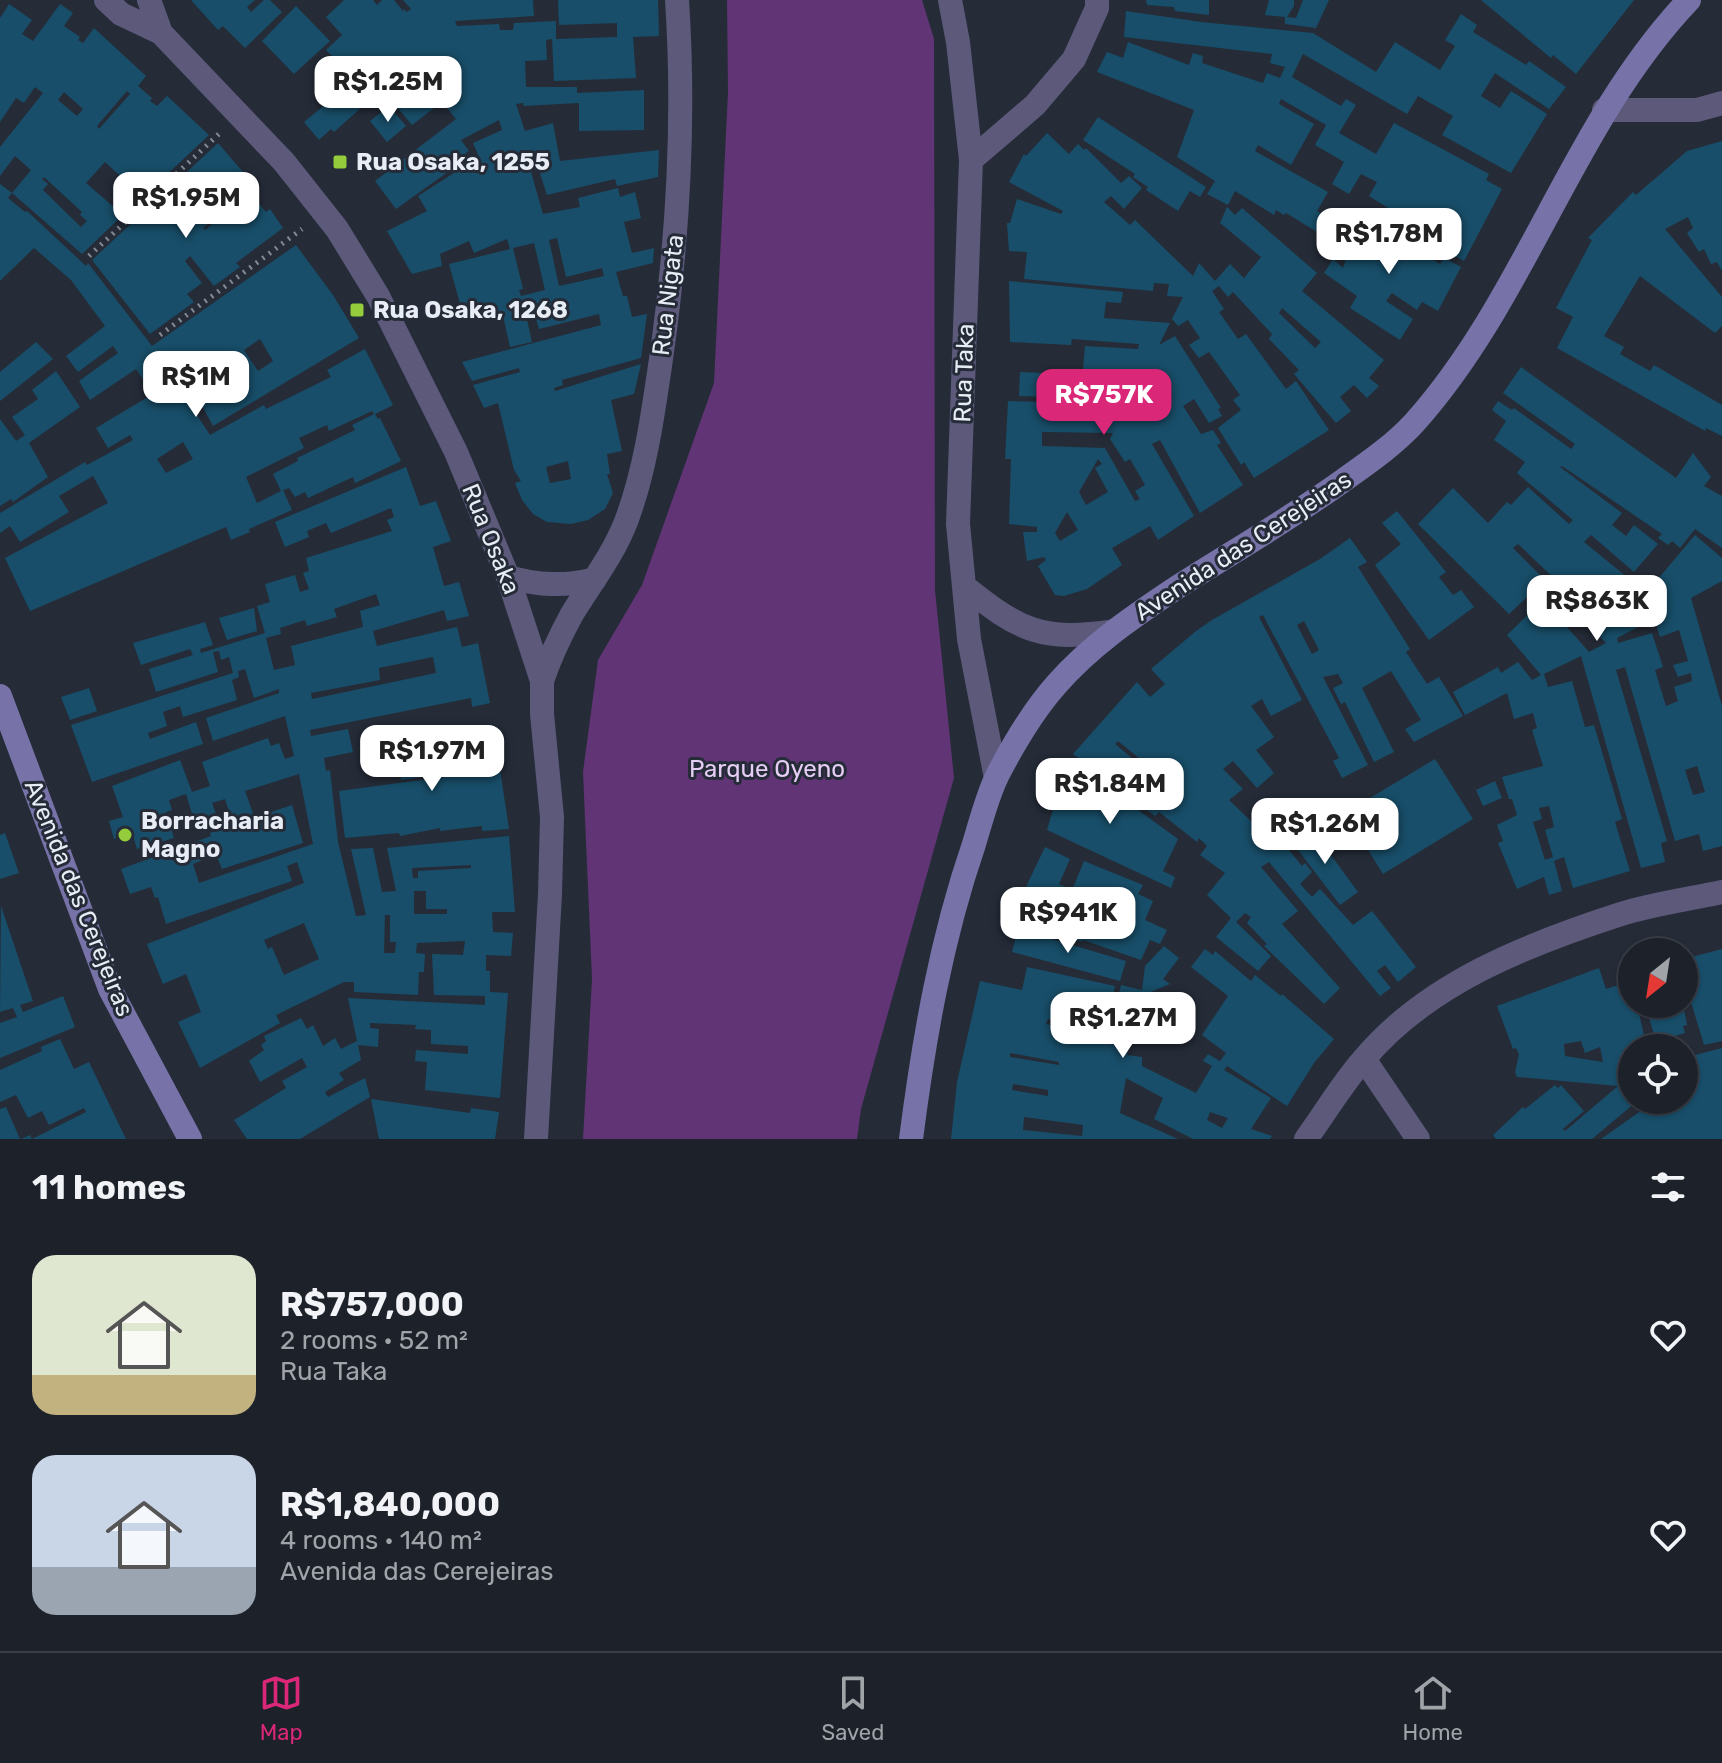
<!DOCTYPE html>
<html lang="en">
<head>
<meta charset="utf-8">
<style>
  :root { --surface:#1c212a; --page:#292e36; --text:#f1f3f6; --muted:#a0a3a8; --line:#3a3e47; --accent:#db2777 }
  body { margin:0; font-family:Rubik,sans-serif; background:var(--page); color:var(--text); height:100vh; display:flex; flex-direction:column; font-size:30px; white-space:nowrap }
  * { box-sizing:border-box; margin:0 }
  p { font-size:26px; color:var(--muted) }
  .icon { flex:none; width:44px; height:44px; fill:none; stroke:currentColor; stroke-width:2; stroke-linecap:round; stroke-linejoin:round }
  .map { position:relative; height:1139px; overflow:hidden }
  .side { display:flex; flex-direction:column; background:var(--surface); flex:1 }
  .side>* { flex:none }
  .needle { width:52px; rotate:210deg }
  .controls { position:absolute; left:1618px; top:938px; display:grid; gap:16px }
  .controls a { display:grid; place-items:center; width:80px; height:80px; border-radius:50%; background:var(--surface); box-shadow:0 2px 6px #0004,0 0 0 2px var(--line); font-size:40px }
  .price { position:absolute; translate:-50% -68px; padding:0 18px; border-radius:16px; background:#fff; color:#222; font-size:26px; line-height:52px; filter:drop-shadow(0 2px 4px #0008) }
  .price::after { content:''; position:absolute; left:50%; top:48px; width:24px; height:18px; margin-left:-12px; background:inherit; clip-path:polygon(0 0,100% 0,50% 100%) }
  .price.active { background:var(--accent); color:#fff }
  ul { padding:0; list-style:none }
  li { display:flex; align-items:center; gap:24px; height:200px; padding:0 32px }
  li span { display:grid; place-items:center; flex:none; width:224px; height:160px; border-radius:24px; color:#555 }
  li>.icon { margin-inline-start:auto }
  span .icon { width:96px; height:96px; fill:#fffc; stroke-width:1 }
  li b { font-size:34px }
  h2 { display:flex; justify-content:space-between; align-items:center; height:96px; padding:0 32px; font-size:34px }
  .tabs { display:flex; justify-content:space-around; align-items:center; height:112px; border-top:2px solid var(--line); background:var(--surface); font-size:22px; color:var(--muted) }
  .tabs a { display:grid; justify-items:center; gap:4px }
  .tabs .active { color:var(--accent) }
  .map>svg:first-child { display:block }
</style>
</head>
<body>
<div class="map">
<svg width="1722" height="1139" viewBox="0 0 1722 1139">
  <rect width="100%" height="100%" fill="#252c38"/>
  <path fill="#603475" d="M727 0H922L934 39 935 590 954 778 861 1109 857 1139H583L592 979 583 772 598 660 642 585 714 383 728 92Z"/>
  <path fill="#184e69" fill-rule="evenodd" d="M191 0H255L247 7 251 12 264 0H270L282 12 245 48 223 26 218 30Z
    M344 0H373L377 5 382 0H394L403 11 404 9 407 12 411 9 403 0H533L534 16 455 21 457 26 499 24 500 30H513L514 23 556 21V39L617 37V23L559 25 558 0H658L659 36 633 37 636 78 554 81 552 39 546 40 547 60 525 61 526 87H577V93L644 90V130L579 131V103L523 106 524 103 516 104 525 131 553 123 560 161 659 150 658 177 617 186 615 179 547 195 537 164 529 165 543 214 580 207 578 198 618 188 620 197 635 192 641 218 624 222 632 253 654 248 653 263 616 272 623 296H627L632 317 647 314 641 358 562 380 563 385 554 388 555 391 641 364 634 394 611 400 622 451 607 454 610 474H607L613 493 605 509 588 520 571 524 547 522 533 514 522 500 515 483 521 481 514 470 498 403 484 408 473 385 520 372 519 368 472 381 462 362 601 325 599 314 539 329 533 309 525 311 532 342 510 347 504 320 495 322 491 304 462 311 449 264 510 249 507 239 474 253 469 241 440 254 442 266 412 274 387 231 427 211 418 196 479 157 473 143 502 130 499 120 461 140 469 151 449 165 452 169 396 209 375 181 456 119 442 102 412 125 396 106 449 63 447 60 423 78 410 64 334 132 331 129 319 140 304 122 332 99 318 82 339 63 326 50 342 35 326 17ZM557 238 566 277 602 268 604 276 559 286 549 240ZM534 243 545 290 521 296 519 290 523 289 513 248ZM568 461 571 479 550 483 546 467Z
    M1146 0H1209V15L1175 11 1174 7 1147 5Z
    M1269 0H1294V6L1287 17 1296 18 1303 0H1329L1316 28 1285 24V17L1265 15Z
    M1481 0H1634L1576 74 1553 55 1551 58Z
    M9 4 32 20 22 34 33 41 60 4 73 13 64 26 80 37 78 40 83 43 94 28 146 76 138 86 152 98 150 101 157 106 167 96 209 135 143 197 105 162 86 183 123 215 82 254 12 193 31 170 15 156 0 176V147L43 93 35 87 24 103 16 98 0 122V18ZM127 91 130 94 99 129 97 126ZM64 92 83 109 77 116 58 100ZM44 177 82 212 80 215 87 221 81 227 43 190 48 184 42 179Z
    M296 6 330 41 294 74 262 41Z
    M1126 11 1201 22 1313 33 1376 72 1395 42 1440 70 1455 46 1445 40 1461 14 1477 25 1473 32 1526 65 1529 61 1566 87 1549 109 1495 73 1481 96 1500 108 1511 91 1547 114 1511 173 1442 135 1453 116 1418 96 1407 114 1303 54 1292 77 1341 106 1346 99 1356 105 1339 133 1376 154 1394 123 1489 174 1486 180 1502 189 1464 261 1389 217 1393 211 1369 196 1377 182 1361 174 1349 194 1332 184 1344 162 1315 145 1326 125 1281 99 1279 104 1314 124 1291 165 1258 145 1255 151 1328 192 1317 211 1332 221 1322 235 1286 213 1284 215 1276 210 1274 215 1235 191 1228 205 1207 194 1215 181 1177 157 1194 110 1097 72 1107 52 1123 58 1128 42 1189 65 1193 53 1203 56 1202 63 1263 83 1267 73 1280 78 1285 67 1270 63 1272 54 1124 37Z
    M389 106 406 126 387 142 370 121Z
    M1098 117 1206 187 1200 197 1190 191 1178 211 1146 190 1148 187 1133 177 1135 174 1083 140Z
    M1047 133 1069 154 1078 144 1084 150 1086 148 1121 183 1129 176 1142 188 1124 209 1111 196 1104 202 1130 225 1135 220 1193 276 1199 263 1215 281 1230 264 1244 278 1261 257 1220 223 1227 207 1235 215 1242 208 1317 273 1302 291 1384 360 1369 378 1379 386 1367 398 1354 385 1340 397 1351 411 1336 423 1294 374 1299 370 1269 339 1272 334 1233 292 1228 297 1219 286 1212 291 1224 309 1219 312 1238 339 1246 334 1286 389 1296 381 1329 430 1254 478 1244 462 1241 465 1218 428 1241 410 1233 400 1240 395 1209 352 1199 358 1189 345 1200 338 1188 320 1178 326 1172 319 1183 297 1167 296 1169 284 1154 283 1153 291 1024 279 1027 252 1009 251 1007 223H1010L1017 199 1061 214 1063 211 1009 182 1024 154 1026 156ZM1282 308 1321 342 1315 348 1279 313Z
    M1722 141V271L1717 262 1711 264 1704 249 1699 252 1687 233 1693 228 1688 217 1665 229 1722 297V326L1715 333 1640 276 1604 336 1624 347 1620 354 1650 371 1654 365 1722 405V436L1706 428 1705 431 1557 348 1573 317 1556 308 1592 240 1588 238 1633 192 1636 195 1687 151Z
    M218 143 255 186 203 228 205 230 250 193 266 212 270 209 283 228 236 263 240 267 214 286 190 256 185 261 202 283 187 294 194 302 150 334 92 260Z
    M0 184 12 193 8 198 25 212 27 211 86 266 88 263 152 346 296 245 333 295 359 338 213 426 198 398 189 403 210 435 264 405 266 409 331 377 327 370 365 349 393 405 375 414 378 419 380 418 401 461 355 483 353 477 308 498 305 492 295 497 289 488 281 491 273 474 298 461 297 458 355 430 352 425 374 414 372 411 329 431 327 425 299 438 304 448 246 477 257 503 283 490 292 510 249 529 250 532 231 540 226 527 30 611 5 558 108 503 93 476 59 496 69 512 20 542 10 526 0 533V513L85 462 87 465 133 440 130 435 108 448 96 428 153 394 136 369 90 400 79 381 118 353 113 346 78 372 66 356 105 326 71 280 34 248 0 281ZM260 339 273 361 258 371 244 350ZM225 362 238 381 223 391 210 371ZM183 442 193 459 166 473 157 459Z
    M1367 219 1440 264 1444 258 1461 267 1438 311 1422 302 1417 310 1392 293 1386 301 1413 319 1400 340 1350 308 1357 296 1324 273 1333 259 1343 268 1349 250 1346 249 1342 257 1328 246 1353 224 1360 231Z
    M1009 281 1123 292 1121 303 1106 302 1104 318 1170 323 1159 345 1175 336 1221 408 1218 409 1222 416 1209 423 1194 399 1183 406 1201 434 1213 430 1221 443 1217 445 1243 485 1200 513 1160 440 1152 444 1194 516 1158 540 1150 526 1112 548 1122 565 1087 589 1064 596 1055 595 1038 566 1046 560 1044 557 1027 561 1023 532H1037V527L1009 524 1011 459H1005L1008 401 1129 404 1132 399 1019 396 1020 372 1143 377 1144 374 1083 370 1085 346 1138 349 1139 344 1072 339 1071 345 1010 342ZM1042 432 1113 433 1110 439 1125 462 1130 459 1145 485 1135 491 1140 499 1135 501 1105 448 1042 446ZM1098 459 1102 464 1095 468 1108 492 1086 505 1079 492ZM1067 512 1078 530 1060 541 1055 533Z
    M36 342 53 359 0 401V372Z
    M1521 367 1676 478 1693 453 1711 477 1704 486 1722 496V548L1695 529 1680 548 1672 541 1668 545 1658 538 1662 534 1562 466 1560 467 1622 513 1612 525 1626 536 1634 525 1658 544 1634 572 1591 535 1584 542 1638 586 1631 595 1638 600 1656 590 1652 586 1695 535 1722 558V581L1691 598 1722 706V846L1703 851 1699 834 1675 841 1625 667 1616 670 1667 841 1661 843 1665 862 1641 868 1581 656 1544 674 1548 687 1572 681 1585 727 1594 725 1622 819 1615 822 1630 871 1573 888 1564 857 1554 861 1562 891 1549 895 1544 877 1517 889 1498 843 1503 841 1497 825 1517 815 1512 799H1509L1502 777 1543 766 1532 730 1537 728 1533 713 1514 719 1507 693 1465 715 1453 692 1498 667 1501 673 1518 662 1532 680 1541 675 1507 635 1543 600 1589 652 1606 643 1555 591 1560 584 1518 544 1513 548 1545 580 1509 614 1418 524 1453 488 1488 523 1507 502 1511 505 1528 487 1569 524 1573 520 1517 473 1525 462 1494 440 1506 421 1492 410 1498 401 1512 410 1514 408 1571 449 1575 444 1503 393ZM1654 619 1660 637 1679 630 1688 661 1673 665 1678 677 1691 673 1692 681 1674 687 1678 701 1666 706 1655 670 1663 667 1652 633 1618 643 1617 638ZM1697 766 1705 792 1693 795 1685 770ZM1549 806 1554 827 1545 830 1553 857 1545 860 1533 822 1542 819 1539 808Z
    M56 371 80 407 29 443 48 477 13 502 11 499 0 506V419L16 441 25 435 12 417 38 399 32 390Z
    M406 467 420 506 436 501 451 541 433 547 444 586 459 582 469 616 447 621 444 610 373 631 377 646 457 627 462 647 478 643 490 703 472 707 471 698 310 730 311 736 348 729 353 752 324 758 326 771 330 770 338 842 356 916 366 915 351 849 373 848 382 892 396 891 387 848 509 836 515 912H492L493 932 513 933 511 956 486 955V971H490V992L508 993 500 1098 425 1090 427 1062 415 1061 416 1050 468 1054V1046L431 1044V1030L415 1029 416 1025 370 1023V1028L379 1029 378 1047 358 1045 361 1060 339 1073 344 1080 325 1092 328 1097 365 1078 370 1097 300 1139H247L234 1120 286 1088 282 1081 307 1067 302 1058 260 1082 249 1061 264 1050 261 1045 266 1041 264 1036 301 1018 307 1029 313 1025 323 1046 335 1038 341 1049 357 1041 348 998 485 1005V996L434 995 432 954 463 955 465 941 417 943 416 953 425 954 424 972H419L418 995 354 992V982H344L276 1015 280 1023 200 1068 178 1022 201 1012 186 974 163 984 147 944 304 883 297 862 287 866 292 881 166 924 158 897 155 898 151 887 130 894 121 869 211 836 210 833 292 805 303 843 222 869 216 854 193 864 199 883 313 844 299 774 245 791 254 816 233 824 225 799 212 803 219 822 197 830 186 794 169 800 172 810 166 812 174 838 137 849 132 832 114 839 109 821 123 817 112 786 180 760 192 792 210 786 202 762 268 738 271 746 279 743 285 759 294 756 285 716 213 741 206 718 279 693V689L254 698 245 669 238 671 239 677 232 680 237 700 183 717 180 706 163 712 167 726 148 733 150 739 196 722 203 744 92 782 71 725 233 673 229 657 221 660 219 651 213 652 218 672 156 692 149 669 193 655 190 649 141 665 133 643 205 622 213 645 200 649 201 653 265 633 257 606 270 602 265 584 295 575 300 592 309 589 303 573 309 571 306 558 392 531 387 520 394 517 391 508 331 533 326 523 307 531 309 537 285 547 275 522ZM376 594 380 605 360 611 363 627 291 646 295 665 274 670 266 638 281 634 280 628 305 620 307 626 337 617 334 609ZM433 657 436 673 312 699 311 693 380 680 379 668ZM471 865V868L418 871V878H413L412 868ZM414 891H426V909H447V914H414ZM385 915H390V942H396L395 953H384ZM304 923 319 959 284 975 272 947 268 949 264 940Z
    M1397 511 1446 572 1439 577 1453 595 1461 590 1474 607 1429 640 1375 565 1401 544 1382 523Z
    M1350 538 1367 562 1358 567 1410 649 1406 652 1427 684 1439 677 1463 716 1414 742 1405 729 1421 720 1391 671 1362 688 1394 752 1374 762 1345 702 1341 704 1333 688 1343 683 1338 674 1323 677 1368 765 1342 778 1333 761 1339 758 1263 615 1259 617 1302 700 1271 716 1262 699 1251 706 1274 737 1256 750 1274 773 1257 788 1233 761 1223 769 1243 789 1229 800 1252 822 1268 807 1276 815 1293 803 1304 818 1282 834 1280 839 1302 866 1305 863 1312 872 1300 884 1312 897 1320 889 1353 925 1372 911 1416 967 1398 982 1385 965 1377 971 1391 988 1380 996 1269 862 1261 867 1298 911 1282 924 1340 988 1324 1004 1264 946 1267 944 1247 923 1251 917 1245 913 1236 922 1271 956 1258 971 1216 937 1231 918 1207 895 1225 873 1200 855 1207 846 1199 838 1197 842 1159 812 1155 816 1073 754 1137 682 1150 697 1165 684 1151 669 1196 631 1212 620 1320 559ZM1304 621 1319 650 1312 654 1297 625ZM1118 741 1167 781 1164 785 1115 744Z
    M254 608 257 631 227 640 219 618Z
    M89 688 97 711 70 720 61 697Z
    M495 736 509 829 482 831V826L440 831V828L400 836 399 833 345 838 339 791 474 773 473 770 401 780 396 749Z
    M1068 759 1178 839 1163 871 1175 877 1171 888 1047 830Z
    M1435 759 1473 819 1383 874 1345 813Z
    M1495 781 1502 798 1483 806 1476 790Z
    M1311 828 1358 892 1340 905 1292 842Z
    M5 833 19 873 0 879V835Z
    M1045 847 1070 859 1059 884 1072 890 1084 861 1143 885 1138 894 1153 901 1145 920 1167 930 1160 944 1150 940 1141 960 1083 940 1082 942 1013 914Z
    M1 906 33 1001 20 1005 23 1012 63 996 75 1027 0 1058V1023L17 1017 13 1008 0 1012Z
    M1018 929 1126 961 1120 981 1012 952Z
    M1164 946 1179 958 1163 979 1170 984 1141 996 1138 1016 1124 1013 1120 1033 1048 1019 1046 1024 1130 1039 1127 1055 1142 1057V1066L1196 1093 1212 1066 1203 1061 1208 1054 1220 1061 1226 1053 1202 1035 1228 996 1191 967 1205 949 1213 955 1215 951 1251 981 1255 975 1281 996 1282 994 1334 1039 1314 1063 1287 1106 1227 1066 1224 1070 1271 1098 1251 1129 1272 1136 1270 1139H1193L1154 1119 1163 1098 1126 1078 1120 1113 1178 1139H951L957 1082 980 981 1022 990 1027 967 1115 986 1110 1010 1115 1011 1121 985 1142 990 1145 966ZM1010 1053 1059 1062V1065L1010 1057ZM1013 1084 1048 1090V1096L1012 1090ZM1210 1112 1228 1118 1222 1128 1207 1120ZM1024 1117 1083 1125 1082 1136 1023 1130Z
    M1722 949V1041L1704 1045 1684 979V959Z
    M1599 968 1606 989 1622 984 1630 1007 1637 1005 1647 1048H1632V1054L1620 1058 1635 1103 1592 1139H1496L1493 1135 1523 1107 1525 1109 1555 1085 1558 1088 1561 1085 1584 1111 1563 1129 1565 1131 1618 1086 1517 1077 1515 1072 1519 1054 1516 1048 1513 1049 1497 1006ZM1581 1041 1585 1053 1600 1047 1603 1062 1565 1056 1564 1044Z
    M1645 1004H1683L1687 1025 1683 1026 1685 1033 1671 1037 1674 1048H1658Z
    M60 1039 74 1069 89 1062 126 1139H21L30 1135 32 1139 86 1112 84 1108 49 1125 42 1111 28 1118 16 1095 0 1102V1070L42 1051 41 1047Z
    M1722 1048V1139H1601L1652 1103 1651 1100H1684V1058Z
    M371 1099 470 1113 471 1108 499 1112 495 1139H379Z
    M6 1107 20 1139H0V1109Z"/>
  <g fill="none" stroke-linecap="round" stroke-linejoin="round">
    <path stroke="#848a94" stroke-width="5" stroke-dasharray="2 6" stroke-linecap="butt" d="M89 256 220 133
      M160 335 302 229"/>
    <path stroke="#5c597b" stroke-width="24" d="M950 0 958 42 971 160 958 524 969 639 996 778
      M1604 110H1697L1722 103
      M971 160 1035 105 1074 59 1097 8V0
      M508 577C538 585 564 587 595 579
      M964 586C1020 631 1042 642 1114 631
      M542 681C550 657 560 636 572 614 591 583 614 554 627 519 646 467 653 413 661 359 678 240 685 120 677 0
      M1364 1059 1418 1139
      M1306 1139C1325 1113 1342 1084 1363 1060 1427 983 1528 944 1621 914 1653 904 1689 899 1722 892"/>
    <path stroke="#5c597b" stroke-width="24" d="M106 0 121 14 161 33 284 162 337 229 378 296 456 452 508 577 542 681V714L552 817 550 894 536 1139
      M149 0 161 33"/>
    <path stroke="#7772a7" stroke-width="24" d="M0 696 110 989 190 1139
      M911 1139C924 1038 941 940 974 844 981 821 987 797 997 776 1013 745 1033 711 1056 685 1089 647 1131 618 1173 590 1232 552 1292 518 1348 477 1372 460 1396 443 1415 422 1528 295 1572 123 1689 0"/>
  </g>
  <g fill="#94cc3c" stroke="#252c38" stroke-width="3">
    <rect x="332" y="154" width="16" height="16" rx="4"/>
    <rect x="349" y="302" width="16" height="16" rx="4"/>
    <circle cx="125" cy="835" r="8"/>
  </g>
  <g text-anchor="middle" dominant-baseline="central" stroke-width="6" stroke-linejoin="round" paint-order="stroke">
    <g font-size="24" font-weight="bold" fill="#e8edf5" stroke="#252c38" text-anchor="start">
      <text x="356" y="162">Rua Osaka, 1255</text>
      <text x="373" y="310">Rua Osaka, 1268</text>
      <text x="141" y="821">Borracharia<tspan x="141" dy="28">Magno</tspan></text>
    </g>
    <g font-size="24" fill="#e8edf5" stroke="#252c38">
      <text transform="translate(668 295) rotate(-83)">Rua Nigata</text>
      <text transform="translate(964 373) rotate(-88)">Rua Taka</text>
      <text transform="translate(491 539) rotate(68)">Rua Osaka</text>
      <text transform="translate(1243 546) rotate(-33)">Avenida das Cerejeiras</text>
      <text transform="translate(79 898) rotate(68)">Avenida das Cerejeiras</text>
    </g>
    <g font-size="24" fill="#e6cdf4" stroke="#252c38">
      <text x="767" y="769">Parque Oyeno</text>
    </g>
  </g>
</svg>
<div class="controls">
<a><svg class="needle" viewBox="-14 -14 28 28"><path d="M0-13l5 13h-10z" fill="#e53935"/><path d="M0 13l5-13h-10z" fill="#a0a3a8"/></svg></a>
<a><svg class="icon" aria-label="locate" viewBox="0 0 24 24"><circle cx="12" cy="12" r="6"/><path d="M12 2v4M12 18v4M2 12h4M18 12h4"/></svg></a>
</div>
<b class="price" style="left:388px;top:124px">R$1.25M</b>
<b class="price" style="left:186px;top:240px">R$1.95M</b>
<b class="price" style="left:1389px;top:276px">R$1.78M</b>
<b class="price" style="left:196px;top:419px">R$1M</b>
<b class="price active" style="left:1104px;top:437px">R$757K</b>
<b class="price" style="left:1597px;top:643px">R$863K</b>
<b class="price" style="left:432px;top:793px">R$1.97M</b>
<b class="price" style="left:1110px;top:826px">R$1.84M</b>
<b class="price" style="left:1325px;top:866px">R$1.26M</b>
<b class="price" style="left:1068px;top:955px">R$941K</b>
<b class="price" style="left:1123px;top:1060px">R$1.27M</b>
</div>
<section class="side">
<h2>11 homes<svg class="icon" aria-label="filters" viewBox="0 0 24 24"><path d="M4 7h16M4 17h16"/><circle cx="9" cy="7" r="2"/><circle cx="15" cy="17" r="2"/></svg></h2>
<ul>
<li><span style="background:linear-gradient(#dfe7d0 75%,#c2b280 0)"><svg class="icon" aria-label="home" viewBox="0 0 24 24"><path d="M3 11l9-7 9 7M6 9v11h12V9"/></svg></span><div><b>R$757,000</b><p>2 rooms · 52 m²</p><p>Rua Taka</p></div><svg class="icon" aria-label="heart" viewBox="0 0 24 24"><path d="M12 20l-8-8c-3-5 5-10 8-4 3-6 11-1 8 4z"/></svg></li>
<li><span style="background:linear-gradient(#c9d6e8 70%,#9aa5b1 0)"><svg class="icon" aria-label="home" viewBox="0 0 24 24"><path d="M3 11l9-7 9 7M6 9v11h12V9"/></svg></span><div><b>R$1,840,000</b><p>4 rooms · 140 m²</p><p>Avenida das Cerejeiras</p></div><svg class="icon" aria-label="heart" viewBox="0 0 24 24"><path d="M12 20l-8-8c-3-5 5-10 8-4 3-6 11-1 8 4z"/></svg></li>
</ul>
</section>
<nav class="tabs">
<a class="active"><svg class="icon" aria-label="map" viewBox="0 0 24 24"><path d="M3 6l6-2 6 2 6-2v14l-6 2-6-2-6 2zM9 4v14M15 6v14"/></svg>Map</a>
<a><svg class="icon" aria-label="saved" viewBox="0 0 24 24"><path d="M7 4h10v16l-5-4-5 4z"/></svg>Saved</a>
<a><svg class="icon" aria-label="home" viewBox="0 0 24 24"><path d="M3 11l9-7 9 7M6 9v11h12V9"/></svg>Home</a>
</nav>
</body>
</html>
